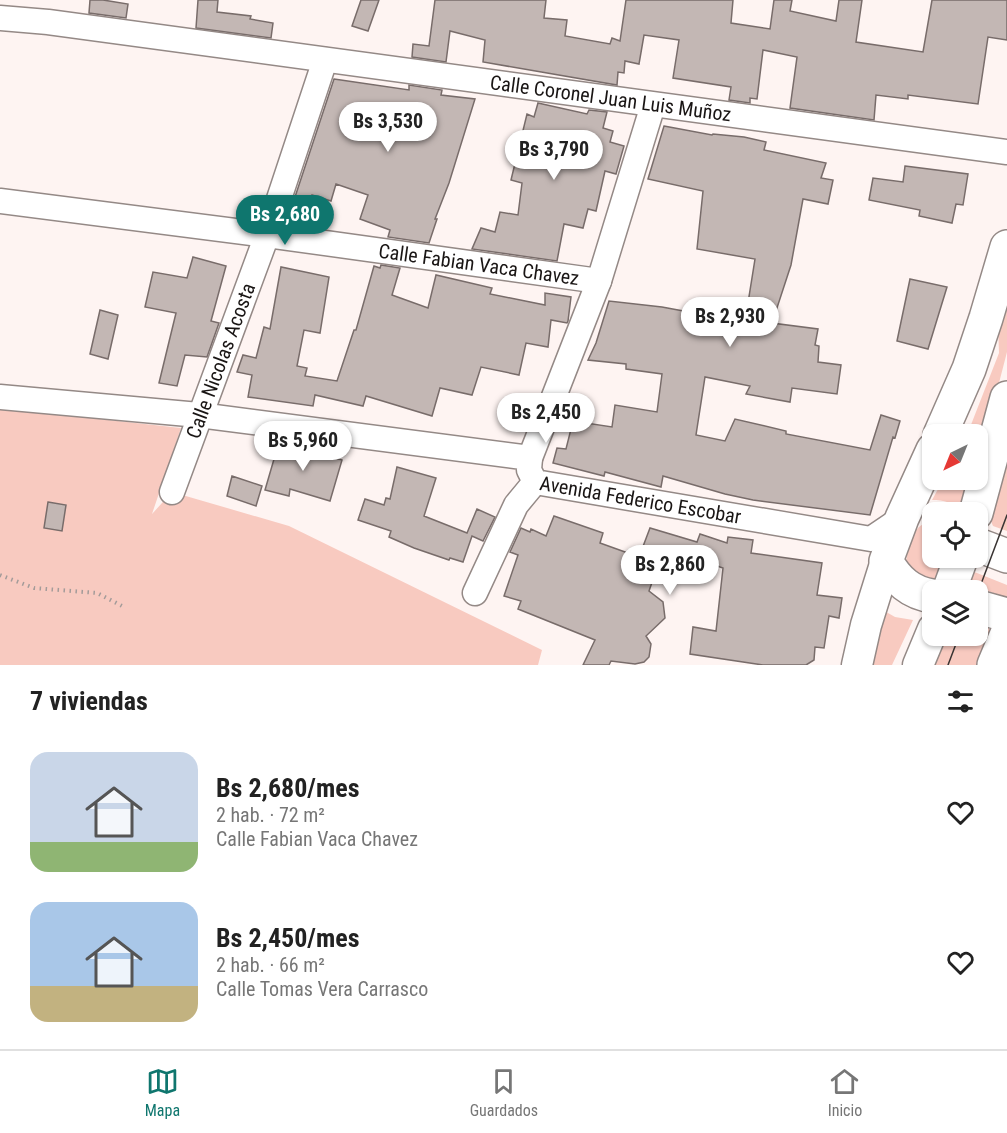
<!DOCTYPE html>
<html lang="es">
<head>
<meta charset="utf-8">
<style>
  :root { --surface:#fff; --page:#f6f6f6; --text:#222; --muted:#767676; --line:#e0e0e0; --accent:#0f766e }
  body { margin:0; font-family:"Roboto Condensed",sans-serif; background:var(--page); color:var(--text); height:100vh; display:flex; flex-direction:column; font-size:22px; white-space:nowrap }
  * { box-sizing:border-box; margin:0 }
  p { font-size:20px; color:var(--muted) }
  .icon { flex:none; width:33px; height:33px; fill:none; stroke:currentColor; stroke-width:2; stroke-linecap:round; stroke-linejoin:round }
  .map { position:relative; height:665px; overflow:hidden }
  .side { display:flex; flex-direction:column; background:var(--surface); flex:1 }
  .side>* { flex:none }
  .needle { width:39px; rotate:223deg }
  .buttons { position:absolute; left:922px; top:424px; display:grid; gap:12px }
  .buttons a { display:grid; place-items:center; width:66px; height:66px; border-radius:12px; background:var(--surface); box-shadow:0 2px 4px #0004; font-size:30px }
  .price { position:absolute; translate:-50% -51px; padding:0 14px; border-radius:21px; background:#fff; color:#222; font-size:20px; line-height:39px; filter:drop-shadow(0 2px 3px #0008) }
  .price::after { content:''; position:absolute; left:50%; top:36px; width:18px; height:14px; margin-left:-9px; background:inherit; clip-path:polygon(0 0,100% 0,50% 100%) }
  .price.selected { background:var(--accent); color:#fff }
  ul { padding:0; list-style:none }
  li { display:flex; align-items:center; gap:18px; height:150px; padding:0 30px }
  li span { display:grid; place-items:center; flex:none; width:168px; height:120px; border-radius:18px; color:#555 }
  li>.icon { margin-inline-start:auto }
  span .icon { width:72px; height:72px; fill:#fffc; stroke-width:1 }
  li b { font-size:26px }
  h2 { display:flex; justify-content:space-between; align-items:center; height:72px; padding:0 30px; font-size:26px }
  .tab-bar { display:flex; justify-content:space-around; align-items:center; height:84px; border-top:2px solid var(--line); background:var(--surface); font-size:16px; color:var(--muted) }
  .tab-bar a { display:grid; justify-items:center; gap:3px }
  .tab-bar .selected { color:var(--accent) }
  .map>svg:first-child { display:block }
</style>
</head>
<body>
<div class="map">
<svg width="1007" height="665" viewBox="0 0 1007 665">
  <rect width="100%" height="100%" fill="#fef4f2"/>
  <path fill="#f8cac0" d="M1007 289V352L978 464V435H967L999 353 998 325Z
    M0 408 181 428 152 514 172 492 289 526 542 650 538 665H0Z
    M1007 456V531L993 526 988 514Z
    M943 480H974L964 513C954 503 946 500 932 500Z
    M926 523 933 525V558H944L935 582 930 588 906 563C908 549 911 528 926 523Z
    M972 571 1007 585V598L968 584Z
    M881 609 895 617 913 620 892 665H869Z
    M978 621 988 627 992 633 981 665H932L944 636H978Z"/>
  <path fill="#c3b7b4" stroke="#786c6a" stroke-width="1.5" d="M90 0H103L128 4 126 18 89 13Z
    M198 0H218L217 12 251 16 250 19 273 23 271 38 196 28Z
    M361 0H379L368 31 352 26Z
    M435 0H546L544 18 567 20 565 36 610 44 612 38 620 41 626 0H733L731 23 770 29 774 0H792L790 11 836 21 839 0H862L856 42 923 52 932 0H1007V40L988 37 978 104 908 95V99L876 95 874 120 790 108 797 57 763 50 757 99 750 98V103L729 100 731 87 673 78 679 40 644 35 639 64 625 61 624 73 618 72 617 85 483 62 485 40 450 31 446 62 412 57 413 44 429 46Z
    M334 79 409 90V85L442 90 441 95 475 99 449 183 435 219H437L429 243 388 237 390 230 360 219 368 195 336 184 331 201 312 195 309 204 294 200Z
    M538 103 587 114 589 110 607 112 603 128 613 131 610 142 624 146 616 174 605 171 596 211 588 209 583 228 564 224 557 261 472 249 481 228 495 232 500 212 518 215 522 183 511 180 527 114 534 117Z
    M664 126 712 135 713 134 744 137 766 142 764 150 826 163 821 178 833 180 828 204 803 199 791 265 772 323 818 329 815 345 819 346 818 362 841 365 837 394 792 388 790 402 746 394 750 386 705 377 696 435 725 441 735 419 786 431V434L870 450 881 415 900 421 895 438 893 437 870 515 753 500 725 494 663 476 661 487 605 472 604 476 553 463 557 448 566 449 573 421 612 427 615 405 657 412 662 374 626 369V364L588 360 596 343 609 301 662 307 743 322 745 308 747 309 755 259 697 249 703 191 648 179Z
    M905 166 968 174 963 205 956 204 952 223 919 216 920 210 869 200 873 178 903 182Z
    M193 257 226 266 211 321 219 323 207 357 185 355 177 386 159 383 176 313 145 307 153 272 187 278Z
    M381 265 400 268 392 295 428 308 436 275 492 288 490 294 545 305V293L571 297 568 321 567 323 551 320 548 347 526 343 519 375 481 367 472 395 440 388 432 416 366 396 363 406 315 395 313 406 248 397 252 375 237 372 243 355 256 358 264 327 270 329 281 267 329 277 320 333 304 330 297 366 307 368 305 376 337 381 354 330H356L374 266 380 268Z
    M910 279 947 287 928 349 897 341Z
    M100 310 118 315 108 359 90 354Z
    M279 442 342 460 330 501 290 489 289 496 265 490Z
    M397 467 436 478 424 516 467 533 477 509 495 517 483 541 472 536 463 562 450 558 449 560 414 548 389 537 391 531 358 520 365 499 384 505 386 498 390 499Z
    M232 476 262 486 256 506 227 496Z
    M48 502 66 505 62 531 44 528Z
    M554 516 603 533 600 543 639 557 650 528 697 542 700 534 727 543 728 537 753 540 751 553 822 563 817 595 842 598 839 618 829 616 824 648 815 647 814 660 806 665H763L690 654 693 627 716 631 723 568 664 548 649 591 663 602 665 618 646 636 651 644 649 657 644 662 635 664 611 661 609 665H583L595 640 518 609 521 601 504 596 518 555 510 552 521 528 530 532 531 529 546 536Z"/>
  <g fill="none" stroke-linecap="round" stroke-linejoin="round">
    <g stroke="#948986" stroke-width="27">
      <g id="minor">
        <path id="s1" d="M0 18 48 22 1007 152"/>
        <path id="s2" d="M0 201 267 235 599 281"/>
        <path id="s3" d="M0 397 199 415 530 458 529 470 535 482 871 539 902 518"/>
        <path d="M530 458 599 281 653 105"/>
        <path id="s4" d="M172 492 267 235 325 60"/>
        <path d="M475 593 516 505 535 482"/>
      </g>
    </g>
    <g stroke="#948986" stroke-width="33">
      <path id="major" d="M857 665 866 625 886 561
        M918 665 933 629"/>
    </g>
    <g stroke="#948986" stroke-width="36">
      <path id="highway" d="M940 435 969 369 986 318 1007 247
        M933 450 902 518 886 561C897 580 910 593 933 596
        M976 513 1007 398
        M978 545 1007 556
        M949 591 961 558
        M978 607 1007 615
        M994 665 1007 634"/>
    </g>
    <path stroke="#a39b99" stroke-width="4" stroke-dasharray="1.5 4.5" stroke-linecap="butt" d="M0 575 34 588 97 593 124 607"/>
    <use href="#minor" stroke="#fff" stroke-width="24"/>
    <use href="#major" stroke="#fff" stroke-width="30"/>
    <use href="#highway" stroke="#fff" stroke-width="33"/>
    <path stroke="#3a3534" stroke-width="1.5" d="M978 592 1007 515
      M948 665 959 636"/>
  </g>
  <g text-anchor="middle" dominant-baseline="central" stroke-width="5" stroke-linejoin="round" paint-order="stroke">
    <g font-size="20" fill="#191514" stroke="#fff">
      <text stroke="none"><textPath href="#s1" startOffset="616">Calle Coronel Juan Luis Muñoz</textPath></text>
      <text stroke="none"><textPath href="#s2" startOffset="483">Calle Fabian Vaca Chavez</textPath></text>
      <text stroke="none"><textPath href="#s4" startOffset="140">Calle Nicolas Acosta</textPath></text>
      <text stroke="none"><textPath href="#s3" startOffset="666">Avenida Federico Escobar</textPath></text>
    </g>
  </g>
</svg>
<div class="buttons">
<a><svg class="needle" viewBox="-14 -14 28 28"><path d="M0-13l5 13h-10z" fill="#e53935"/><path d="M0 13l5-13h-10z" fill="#767676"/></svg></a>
<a><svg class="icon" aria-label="locate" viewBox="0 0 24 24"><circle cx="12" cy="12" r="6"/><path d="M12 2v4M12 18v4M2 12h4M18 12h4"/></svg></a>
<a><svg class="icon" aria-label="layers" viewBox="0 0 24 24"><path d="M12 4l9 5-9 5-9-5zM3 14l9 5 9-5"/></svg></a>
</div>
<b class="price" style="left:388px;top:153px">Bs 3,530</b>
<b class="price" style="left:554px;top:181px">Bs 3,790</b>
<b class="price selected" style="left:285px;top:246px">Bs 2,680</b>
<b class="price" style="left:730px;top:348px">Bs 2,930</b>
<b class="price" style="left:546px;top:444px">Bs 2,450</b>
<b class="price" style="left:303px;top:472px">Bs 5,960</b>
<b class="price" style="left:670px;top:596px">Bs 2,860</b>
</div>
<section class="side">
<h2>7 viviendas<svg class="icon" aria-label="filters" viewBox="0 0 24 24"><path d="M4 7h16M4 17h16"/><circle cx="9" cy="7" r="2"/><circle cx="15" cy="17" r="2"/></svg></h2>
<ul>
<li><span style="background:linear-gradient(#c9d6e8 75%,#8fb573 0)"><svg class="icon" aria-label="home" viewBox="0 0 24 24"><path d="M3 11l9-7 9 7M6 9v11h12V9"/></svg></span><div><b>Bs 2,680/mes</b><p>2 hab. · 72 m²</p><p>Calle Fabian Vaca Chavez</p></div><svg class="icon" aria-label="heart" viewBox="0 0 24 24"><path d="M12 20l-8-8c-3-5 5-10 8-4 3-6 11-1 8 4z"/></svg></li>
<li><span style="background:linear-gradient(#a9c7e8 70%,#c2b280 0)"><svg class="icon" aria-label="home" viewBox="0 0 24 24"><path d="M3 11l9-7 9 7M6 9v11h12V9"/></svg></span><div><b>Bs 2,450/mes</b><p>2 hab. · 66 m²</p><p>Calle Tomas Vera Carrasco</p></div><svg class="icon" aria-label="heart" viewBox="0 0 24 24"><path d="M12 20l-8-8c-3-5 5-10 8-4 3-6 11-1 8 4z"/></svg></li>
</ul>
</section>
<nav class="tab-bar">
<a class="selected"><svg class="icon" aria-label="map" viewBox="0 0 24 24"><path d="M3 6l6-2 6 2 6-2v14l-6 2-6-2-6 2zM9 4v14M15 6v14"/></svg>Mapa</a>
<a><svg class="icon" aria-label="saved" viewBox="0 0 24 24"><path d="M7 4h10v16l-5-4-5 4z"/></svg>Guardados</a>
<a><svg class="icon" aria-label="home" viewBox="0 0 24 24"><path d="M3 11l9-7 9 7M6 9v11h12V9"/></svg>Inicio</a>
</nav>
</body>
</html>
